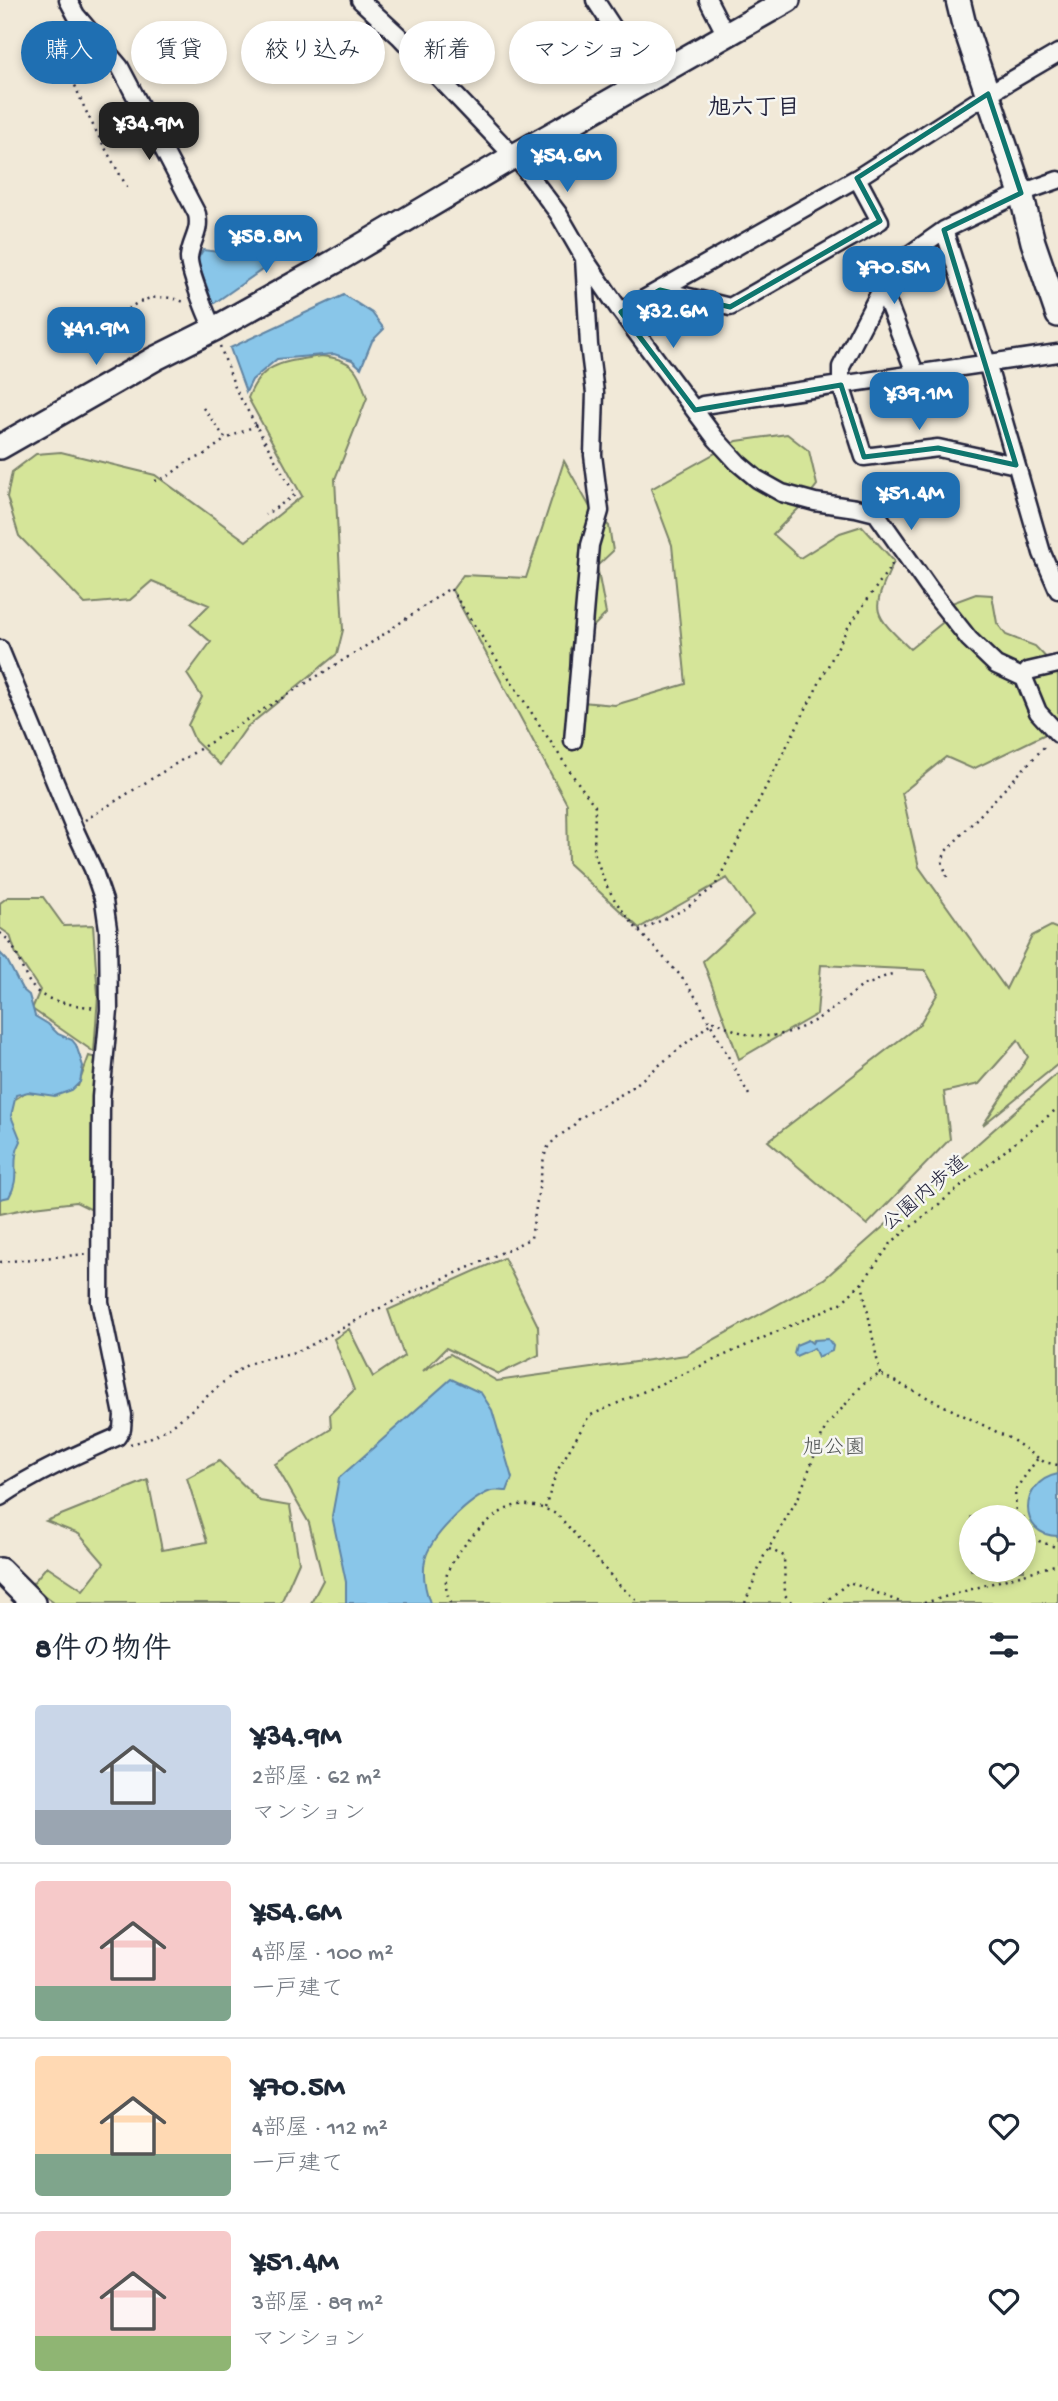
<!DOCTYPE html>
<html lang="ja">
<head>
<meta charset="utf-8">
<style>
  :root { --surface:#fff; --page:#f2f2f3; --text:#1f2937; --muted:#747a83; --line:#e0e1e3; --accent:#1f6fb2 }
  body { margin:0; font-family:"Gochi Hand","Klee One",sans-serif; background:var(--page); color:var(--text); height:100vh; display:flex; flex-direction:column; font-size:26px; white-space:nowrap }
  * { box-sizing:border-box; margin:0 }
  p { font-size:23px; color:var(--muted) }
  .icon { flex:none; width:38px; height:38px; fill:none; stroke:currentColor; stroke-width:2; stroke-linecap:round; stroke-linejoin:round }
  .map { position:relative; height:1603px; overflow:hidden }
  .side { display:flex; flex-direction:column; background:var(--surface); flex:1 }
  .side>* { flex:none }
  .top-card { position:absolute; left:21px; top:21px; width:700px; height:63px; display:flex; gap:14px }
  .controls { position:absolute; left:959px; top:1505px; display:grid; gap:14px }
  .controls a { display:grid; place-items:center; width:77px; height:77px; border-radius:50%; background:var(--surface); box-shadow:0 4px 10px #0003; font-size:35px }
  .price { position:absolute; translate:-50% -60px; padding:0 16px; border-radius:14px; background:var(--accent); color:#fff; font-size:23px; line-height:46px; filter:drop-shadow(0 2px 4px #0008) }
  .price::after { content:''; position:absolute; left:50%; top:42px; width:21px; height:16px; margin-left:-10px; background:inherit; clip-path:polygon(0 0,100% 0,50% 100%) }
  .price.active { background:#222; color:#fff }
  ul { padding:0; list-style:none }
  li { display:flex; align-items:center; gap:21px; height:175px; padding:0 35px }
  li+li { border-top:2px solid var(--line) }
  li span { display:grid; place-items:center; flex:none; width:196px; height:140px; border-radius:7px; color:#555 }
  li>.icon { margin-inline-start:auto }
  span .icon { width:84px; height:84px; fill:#fffc; stroke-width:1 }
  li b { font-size:30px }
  h2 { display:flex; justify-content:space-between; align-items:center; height:84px; padding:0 35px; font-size:30px }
  .pill { padding:0 24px; border-radius:32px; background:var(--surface); box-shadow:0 4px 10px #0003; font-size:24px; line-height:63px }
  .pill.active { background:var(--accent); color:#fff }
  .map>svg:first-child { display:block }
</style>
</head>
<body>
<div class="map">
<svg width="1058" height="1603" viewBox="0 0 1058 1603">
  <rect width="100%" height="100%" fill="#f1e9d8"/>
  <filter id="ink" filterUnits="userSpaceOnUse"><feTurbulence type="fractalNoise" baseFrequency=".0143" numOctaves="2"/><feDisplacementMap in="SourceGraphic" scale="14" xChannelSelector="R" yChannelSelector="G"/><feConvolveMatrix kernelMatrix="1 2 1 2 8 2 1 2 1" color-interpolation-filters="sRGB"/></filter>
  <g filter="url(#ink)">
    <path fill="#d5e599" stroke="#7c846a" stroke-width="2" fill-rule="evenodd" d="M321 356C354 359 358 370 367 398L335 479 343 630 337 654 247 727 220 765 195 741 188 725 202 697 187 674 211 642 190 624 209 605 152 581 130 600 85 604 19 536 7 497 12 472 36 454 61 452 155 475 246 541 302 496 248 398C262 361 286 362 321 356Z
      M787 434 809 451 817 485 798 509 773 534 800 558 840 533 862 526 894 561C872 611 869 610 910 649L947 619 949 604 976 594 992 595 997 623 1006 635 1035 646 1058 670V728L973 769 946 757 902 793 919 867 1006 989 1032 936 1051 926 1058 929V1064L983 1125 1028 1057 1018 1040 979 1084 944 1092 950 1139 867 1225 768 1141 919 1025 938 993 925 970 821 965 817 1014 739 1059 703 961 753 915 727 878 639 928 568 863 567 804 452 590 463 575 526 578 564 461 591 509 609 526 613 551 597 566 606 614 570 649 571 701 615 705 686 684 672 545 651 489 737 441Z
      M8 897H43L64 926 93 925 98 996 94 1052 32 1009 40 990 16 954 10 935 0 928V903Z
      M89 1056 99 1059 94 1211 76 1202 34 1207 0 1214V1178L17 1173 0 1143 5 1106 35 1086H78Z
      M1058 1073V1603H311L323 1580 309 1523 275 1464 331 1429 330 1414 354 1390 334 1339 349 1329 373 1377 404 1356 388 1310 504 1258 538 1326 539 1355 499 1374 446 1348 423 1371 450 1354 497 1381 686 1355 824 1279ZM971 1517H1024V1570H971Z
      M219 1461 260 1501 290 1506 299 1562 281 1603H54L31 1585 47 1566 83 1590 104 1563 79 1534 46 1521 148 1480 162 1550 207 1542 187 1478Z"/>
    <path fill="#89c6e9" stroke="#6084a3" stroke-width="2" d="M241 249 279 258 213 304 197 260 203 250 227 253Z
      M344 295 372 313 384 329 372 341 361 368 352 360 334 354 277 359 252 380 246 392 230 348Z
      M0 953 7 960 22 989 29 995 35 1016 48 1024 58 1034 72 1040 76 1045 83 1066 80 1082 72 1090 55 1096 28 1092 16 1095 11 1116 21 1141C9 1163 22 1175 9 1197L0 1199Z
      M828 1339 833 1346 832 1351 818 1357 814 1348 796 1356 794 1353 796 1345 808 1340 812 1343 814 1340Z
      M451 1379 481 1393 492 1410 512 1478 507 1491C502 1491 496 1490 491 1491 469 1499 430 1537 425 1560 422 1575 425 1589 430 1603H346V1582L332 1516 339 1478Z
      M1058 1474V1536C1018 1536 1018 1482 1058 1474Z"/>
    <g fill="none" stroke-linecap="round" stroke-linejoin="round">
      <g stroke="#22223b" stroke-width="21">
        <path id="street" d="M68 0 76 15 120 67 197 214C201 232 191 240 189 257 188 268 207 318 214 329
          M360 0 399 36 521 164 558 213 584 258 621 312 716 439 738 463 757 479 782 493 815 502 856 508 876 513 931 591 969 639 996 665 1024 678 1038 712 1058 734
          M595 0 631 55 644 82
          M708 0 726 35
          M944 230 987 363 1042 553 1058 590
          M882 288 916 375
          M660 290 730 307 880 221 857 178
          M621 312 857 178 988 94 1058 53
          M695 410 703 405 1058 353
          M1016 465 938 448 864 457 841 385V367L882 288 910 254 944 230 1021 193 1058 180
          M0 649 74 828 93 869 104 901 108 929 109 1010 101 1097 100 1302 123 1415 122 1429 117 1437C76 1455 37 1472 0 1497
          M1024 678 1028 671 1058 664
          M573 741 590 545 600 511 593 455 595 393 589 345 584 258"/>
      </g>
      <g stroke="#22223b" stroke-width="28">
        <path id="secondary" d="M958 0 963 21 1021 193 1033 242 1058 315
          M0 447 156 358 214 329 334 262 514 156 788 0
          M0 1570 33 1603"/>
      </g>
      <path stroke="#22223b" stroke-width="2.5" stroke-dasharray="2 5" stroke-linecap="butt" d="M65 24C58 75 105 146 129 191
        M82 316C92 315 105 321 115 318 120 316 124 312 128 309 147 295 166 294 186 303
        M220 346 236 390 295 495 265 515
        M203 408 226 439 257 425
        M155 481 167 477 187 462 202 456 226 439
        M85 820 374 641 450 588 573 776 595 806 594 852 605 883 616 902 636 928 679 974 697 999 749 1095
        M947 877 942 861 946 851 1047 744
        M639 931 685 909 715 886 847 629 893 563
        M0 933C23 948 18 980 42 995 57 1004 79 1005 95 1008
        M0 1262 87 1254
        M880 1374 862 1283 892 1242 1058 1108
        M130 1444C176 1435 206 1391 244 1367 261 1356 286 1357 305 1348 340 1330 374 1310 409 1294 450 1275 491 1259 531 1238L544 1157 548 1147 556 1138 571 1128 580 1118 629 1090 712 1022 714 1021C729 1027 744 1036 760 1036 801 1038 835 1007 865 984 877 984 885 973 896 974
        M545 1508 557 1471 589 1416 841 1303 862 1283
        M1016 1517 1015 1490 1038 1458
        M1024 1526 1039 1541 1058 1548
        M769 1549 784 1556 785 1595 792 1603
        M451 1603C446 1594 444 1581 448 1571 457 1549 488 1516 511 1507 526 1501 545 1508 558 1515L619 1585 640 1603
        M745 1603 764 1556 799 1496 825 1428 865 1382 880 1374 1011 1439 1044 1462 1058 1465
        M824 1603 849 1582 903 1603
        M924 1603 1058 1564"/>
      <use href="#street" stroke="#f6f6f2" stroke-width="16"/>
      <use href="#secondary" stroke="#f6f6f2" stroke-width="23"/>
    </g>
  </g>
  <path fill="none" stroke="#0f766e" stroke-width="5" stroke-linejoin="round" d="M988 94 1021 193 944 230 1016 465 938 448 864 457 841 385 695 410 621 312 660 290 730 307 880 221 857 178Z"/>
  <g text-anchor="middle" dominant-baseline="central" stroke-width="5" stroke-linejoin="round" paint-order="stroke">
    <g font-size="21" fill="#22223b" stroke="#f6f6f2">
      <text transform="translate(926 1195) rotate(-40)">公園内歩道</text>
    </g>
    <g font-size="21" fill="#4f5352" stroke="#f6f6f2">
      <text x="834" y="1449">旭公園</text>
    </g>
    <g font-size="23" font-weight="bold" fill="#22223b" stroke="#f6f6f2">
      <text x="754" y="109">旭六丁目</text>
    </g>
  </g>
</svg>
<div class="controls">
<a><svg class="icon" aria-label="locate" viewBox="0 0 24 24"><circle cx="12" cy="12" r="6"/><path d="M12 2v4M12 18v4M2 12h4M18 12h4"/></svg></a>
</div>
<b class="price active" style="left:149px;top:162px">¥34.9M</b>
<b class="price" style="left:567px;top:194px">¥54.6M</b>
<b class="price" style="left:266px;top:275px">¥58.8M</b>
<b class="price" style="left:894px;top:306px">¥70.5M</b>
<b class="price" style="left:673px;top:350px">¥32.6M</b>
<b class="price" style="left:96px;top:367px">¥41.9M</b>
<b class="price" style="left:919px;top:432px">¥39.1M</b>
<b class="price" style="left:911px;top:532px">¥51.4M</b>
<div class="top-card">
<a class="pill active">購入</a>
<a class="pill">賃貸</a>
<a class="pill">絞り込み</a>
<a class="pill">新着</a>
<a class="pill">マンション</a>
</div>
</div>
<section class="side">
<h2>8件の物件<svg class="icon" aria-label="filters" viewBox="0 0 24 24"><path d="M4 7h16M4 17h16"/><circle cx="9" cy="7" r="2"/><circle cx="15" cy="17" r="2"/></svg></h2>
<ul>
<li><span style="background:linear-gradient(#c9d6e8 75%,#9aa5b1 0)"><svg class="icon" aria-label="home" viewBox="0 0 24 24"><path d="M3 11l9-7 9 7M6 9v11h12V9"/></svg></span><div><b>¥34.9M</b><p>2部屋 · 62 m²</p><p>マンション</p></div><svg class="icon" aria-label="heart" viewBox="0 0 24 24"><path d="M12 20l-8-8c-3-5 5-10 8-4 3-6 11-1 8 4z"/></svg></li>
<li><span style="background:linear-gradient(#f6c9c9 75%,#7fa58c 0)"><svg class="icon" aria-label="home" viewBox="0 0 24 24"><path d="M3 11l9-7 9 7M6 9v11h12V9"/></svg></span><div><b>¥54.6M</b><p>4部屋 · 100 m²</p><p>一戸建て</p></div><svg class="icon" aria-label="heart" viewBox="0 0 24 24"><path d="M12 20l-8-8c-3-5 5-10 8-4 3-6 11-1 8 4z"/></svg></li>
<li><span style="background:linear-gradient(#ffd9b3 70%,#7fa58c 0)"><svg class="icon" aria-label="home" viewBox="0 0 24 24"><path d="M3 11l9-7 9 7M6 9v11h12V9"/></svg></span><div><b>¥70.5M</b><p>4部屋 · 112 m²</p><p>一戸建て</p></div><svg class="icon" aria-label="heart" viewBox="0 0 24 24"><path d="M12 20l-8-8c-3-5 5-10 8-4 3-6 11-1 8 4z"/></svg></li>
<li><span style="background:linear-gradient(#f6c9c9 75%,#8fb573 0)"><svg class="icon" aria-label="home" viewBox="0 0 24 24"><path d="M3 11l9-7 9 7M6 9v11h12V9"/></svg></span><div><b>¥51.4M</b><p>3部屋 · 89 m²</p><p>マンション</p></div><svg class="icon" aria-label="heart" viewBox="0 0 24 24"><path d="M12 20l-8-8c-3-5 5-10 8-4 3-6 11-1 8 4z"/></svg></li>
</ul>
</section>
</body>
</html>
